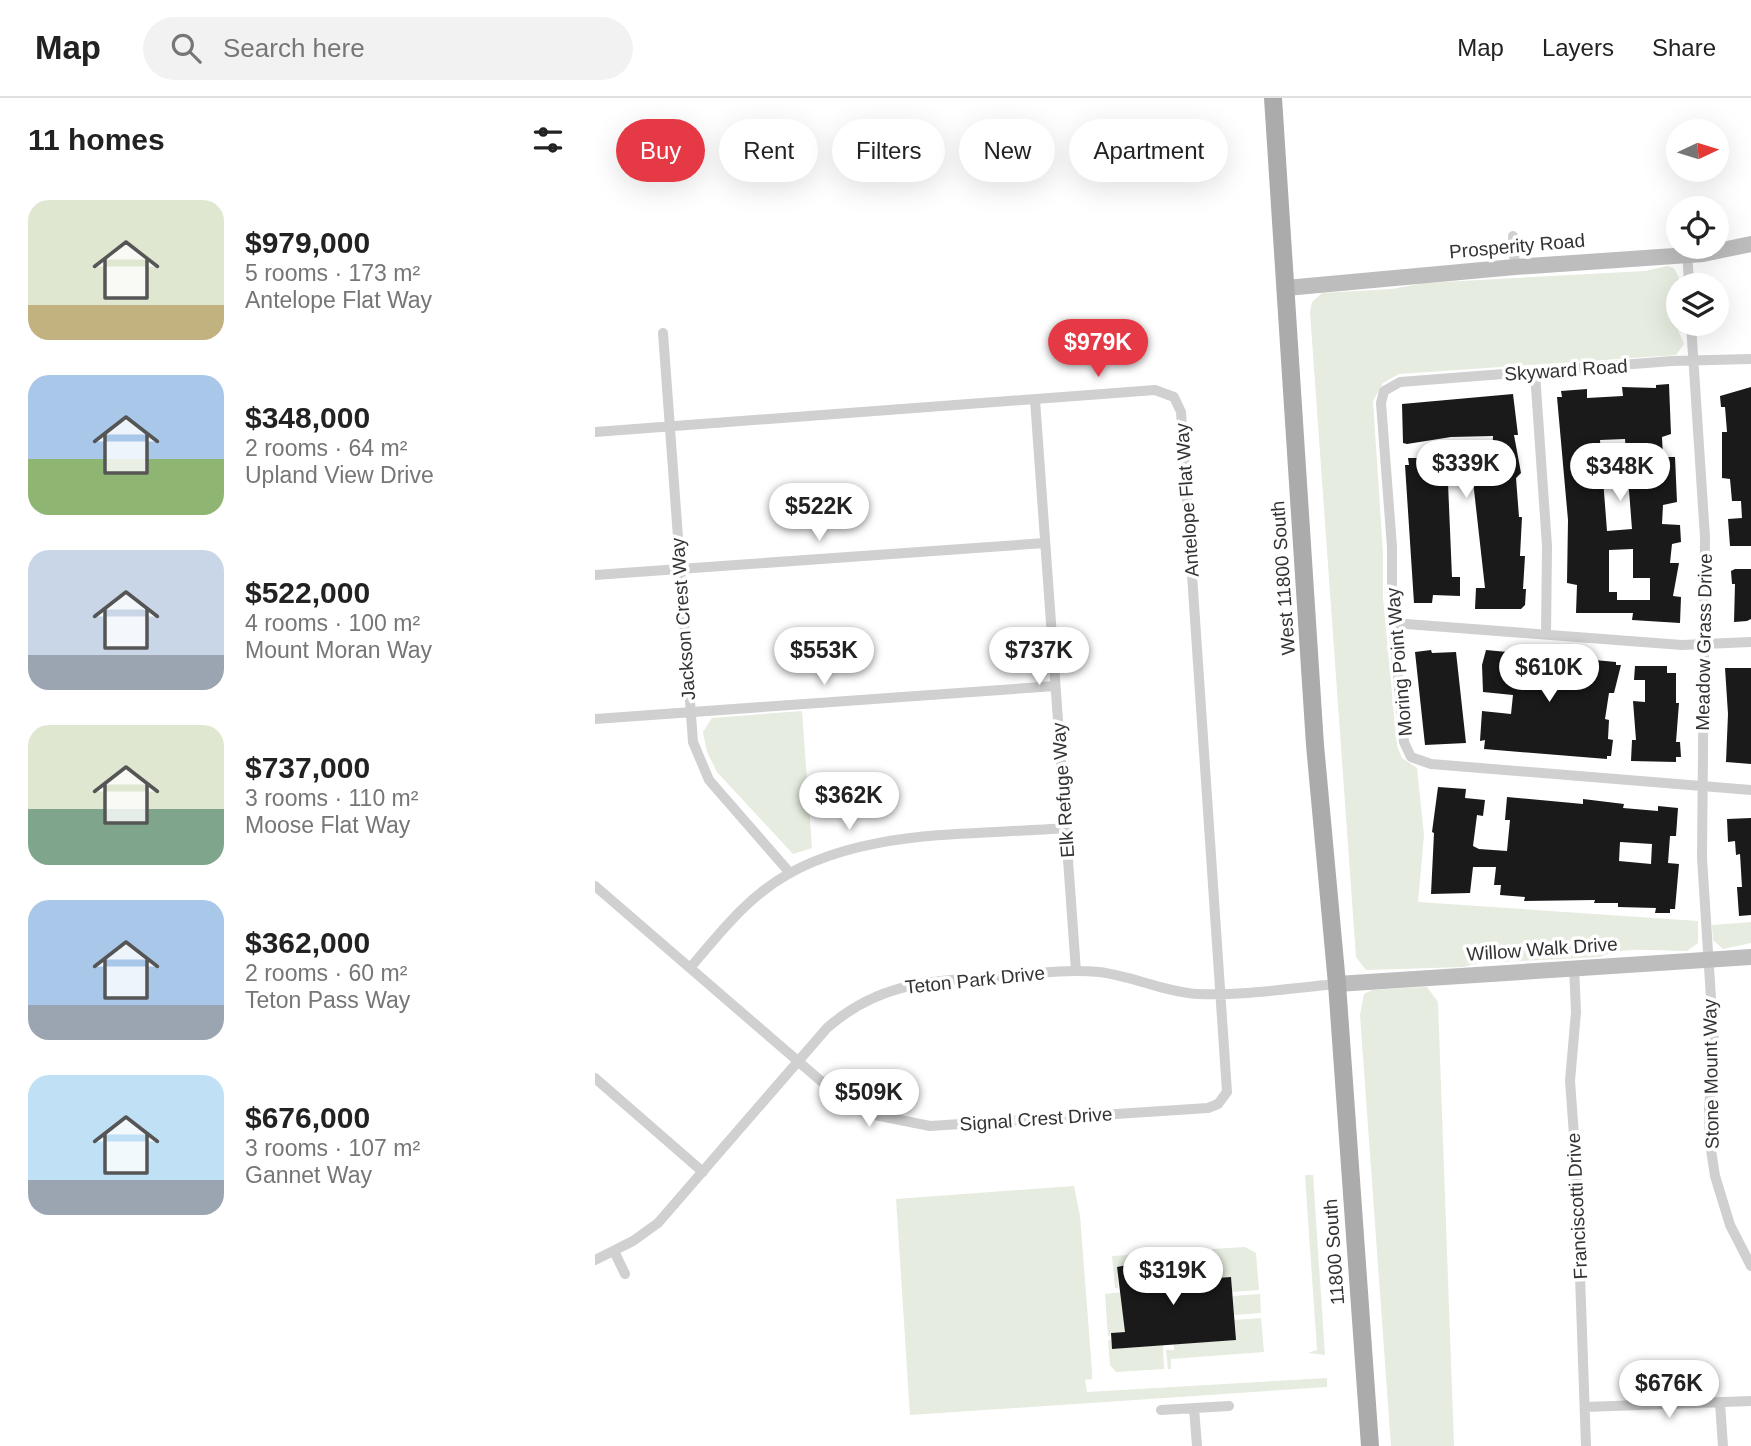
<!DOCTYPE html>
<html lang="en">
<head>
<meta charset="utf-8">
<style>
  :root { --surface:#fff; --page:#f2f2f2; --text:#222; --muted:#767676; --line:#e0e0e0; --accent:#e63946 }
  body { margin:0; font-family:Arial,sans-serif; background:var(--page); color:var(--text); height:100vh; display:flex; flex-direction:column; font-size:26px; white-space:nowrap }
  * { box-sizing:border-box; margin:0 }
  p { font-size:23px; color:var(--muted) }
  .icon { flex:none; width:38px; height:38px; fill:none; stroke:currentColor; stroke-width:2; stroke-linecap:round; stroke-linejoin:round }
  .map { position:relative; flex:1; overflow:hidden }
  .side { display:flex; flex-direction:column; background:var(--surface); width:595px }
  .side>* { flex:none }
  .top-card { position:absolute; left:21px; top:21px; width:665px; height:63px; display:flex; gap:14px }
  .needle { width:46px; rotate:86deg }
  .controls { position:absolute; left:1071px; top:21px; display:grid; gap:14px }
  .controls a { display:grid; place-items:center; width:63px; height:63px; border-radius:50%; background:var(--surface); box-shadow:0 7px 28px #0002; font-size:35px }
  .price { position:absolute; translate:-50% -60px; padding:0 16px; border-radius:24px; background:#fff; color:#222; font-size:23px; line-height:46px; filter:drop-shadow(0 2px 4px #0008) }
  .price::after { content:''; position:absolute; left:50%; top:42px; width:21px; height:16px; margin-left:-10px; background:inherit; clip-path:polygon(0 0,100% 0,50% 100%) }
  .price.current { background:var(--accent); color:#fff }
  ul { padding:0; list-style:none }
  li { display:flex; align-items:center; gap:21px; height:175px; padding:0 28px }
  li span { display:grid; place-items:center; flex:none; width:196px; height:140px; border-radius:21px; color:#555 }
  li>.icon { margin-inline-start:auto }
  span .icon { width:84px; height:84px; fill:#fffc; stroke-width:1 }
  li b { font-size:30px }
  h2 { display:flex; justify-content:space-between; align-items:center; height:84px; padding:0 28px; font-size:30px }
  .pill { padding:0 24px; border-radius:32px; background:var(--surface); box-shadow:0 7px 28px #0002; font-size:24px; line-height:63px }
  .pill.current { background:var(--accent); color:#fff }
  header { display:flex; align-items:center; gap:42px; box-sizing:border-box; height:98px; padding:0 35px; background:var(--surface); border-bottom:2px solid var(--line) }
  header strong { font-size:33px }
  nav { display:flex; gap:38px; margin-inline-start:auto; font-size:24px }
  .search { width:490px; height:63px; background:var(--page); display:flex; align-items:center; gap:18px; box-sizing:border-box; padding:0 24px; border-radius:38px; color:var(--muted); font-size:26px }
  main { display:flex; flex:1; min-height:0 }
  .map>svg:first-child { display:block }
</style>
</head>
<body>
<header>
<strong>Map</strong>
<div class="search"><svg class="icon" aria-label="search" viewBox="0 0 24 24"><circle cx="10" cy="10" r="6"/><path d="M15 15l6 6"/></svg>Search here</div>
<nav><a>Map</a><a>Layers</a><a>Share</a></nav>
</header>
<main>
<section class="side">
<h2>11 homes<svg class="icon" aria-label="filters" viewBox="0 0 24 24"><path d="M4 7h16M4 17h16"/><circle cx="9" cy="7" r="2"/><circle cx="15" cy="17" r="2"/></svg></h2>
<ul>
<li><span style="background:linear-gradient(#dfe7d0 75%,#c2b280 0)"><svg class="icon" aria-label="home" viewBox="0 0 24 24"><path d="M3 11l9-7 9 7M6 9v11h12V9"/></svg></span><div><b>$979,000</b><p>5 rooms · 173 m²</p><p>Antelope Flat Way</p></div></li>
<li><span style="background:linear-gradient(#a9c7e8 60%,#8fb573 0)"><svg class="icon" aria-label="home" viewBox="0 0 24 24"><path d="M3 11l9-7 9 7M6 9v11h12V9"/></svg></span><div><b>$348,000</b><p>2 rooms · 64 m²</p><p>Upland View Drive</p></div></li>
<li><span style="background:linear-gradient(#c9d6e8 75%,#9aa5b1 0)"><svg class="icon" aria-label="home" viewBox="0 0 24 24"><path d="M3 11l9-7 9 7M6 9v11h12V9"/></svg></span><div><b>$522,000</b><p>4 rooms · 100 m²</p><p>Mount Moran Way</p></div></li>
<li><span style="background:linear-gradient(#dfe7d0 60%,#7fa58c 0)"><svg class="icon" aria-label="home" viewBox="0 0 24 24"><path d="M3 11l9-7 9 7M6 9v11h12V9"/></svg></span><div><b>$737,000</b><p>3 rooms · 110 m²</p><p>Moose Flat Way</p></div></li>
<li><span style="background:linear-gradient(#a9c7e8 75%,#9aa5b1 0)"><svg class="icon" aria-label="home" viewBox="0 0 24 24"><path d="M3 11l9-7 9 7M6 9v11h12V9"/></svg></span><div><b>$362,000</b><p>2 rooms · 60 m²</p><p>Teton Pass Way</p></div></li>
<li><span style="background:linear-gradient(#bfe0f5 75%,#9aa5b1 0)"><svg class="icon" aria-label="home" viewBox="0 0 24 24"><path d="M3 11l9-7 9 7M6 9v11h12V9"/></svg></span><div><b>$676,000</b><p>3 rooms · 107 m²</p><p>Gannet Way</p></div></li>
</ul>
</section>
<div class="map">
<svg width="1156" height="1348" viewBox="0 0 1156 1348">
  <rect width="100%" height="100%" fill="#fff"/>
  <path fill="#e6ecdf" d="M1072 168 1079 170 1084 180 1081 194 1083 232 1089 246 1081 257 804 276 788 285 778 303 788 455V500L802 648 807 660 822 670 829 737 823 804 1103 823V845L1092 853C1066 854 1031 847 1005 859L883 865 869 869 771 872 761 859 715 214 717 204 727 195 797 191 829 185 1050 173Z
    M207 613 217 750 198 756 122 674 112 654 108 634 117 620Z
    M1156 824V845L1128 851 1118 842 1117 827Z
    M827 889H832L843 904 859 1348H796L765 917 769 896 777 892Z
    M710 1077H718L730 1257 713 1255 722 1252Z
    M479 1088 485 1118 497 1273V1281L490 1282 492 1294 732 1280V1289L315 1317 301 1101Z
    M650 1149 661 1155 664 1192 637 1194 636 1179 626 1180 625 1170H618L617 1151Z
    M612 1151 614 1176 579 1178 576 1154Z
    M568 1155V1159H560V1163L522 1169 523 1190H520L517 1158Z
    M527 1194 530 1234 516 1235 513 1239 510 1196Z
    M665 1196 666 1215 639 1217 638 1198Z
    M666 1220 669 1254 576 1261V1271H573L571 1252H579V1246L640 1242 639 1222Z
    M513 1242H516L517 1251 568 1247 569 1271 521 1274 515 1267Z"/>
  <path fill="#1a1a1a" fill-rule="evenodd" d="M1074 286 1076 336 1067 339 1068 359H1080L1082 404 1068 407 1067 426 1085 427 1086 444 1077 446 1075 465H1084L1078 498 1086 499 1085 525 1037 522 1038 515H981L982 487 972 485 973 422 962 299H967L966 293 992 291V300L1028 298 1027 289 1061 290V287ZM1030 341 1037 431 1012 433 1005 342ZM1038 451V480H1055V502H1022V494H1014V452Z
    M1156 289V448H1135L1133 421 1147 420 1146 403H1137L1135 381 1127 380V334H1132L1130 309H1126L1125 298Z
    M918 296 923 337H919L926 375 921 380 924 419H927L925 458H930L928 491H931L930 507 926 511H880L881 490H890L878 383 853 385 857 479H865V498L838 497 837 505H819L810 367H814L813 360H832V367L888 364V358L897 357 898 338 856 339 812 346 808 345 807 306Z
    M1140 471H1156V521L1152 523 1139 524 1140 486H1137L1136 473Z
    M836 552 837 555 861 554 871 645 830 647 820 554Z
    M891 552 1021 564V567H1026L1019 595H1014L1010 621 1014 622 1013 641 1018 642 1016 658H1012V661L889 651 890 642 885 643 887 613 916 616 918 597 888 594 887 567Z
    M1040 568H1072V575H1081V605H1084L1081 644H1085L1086 659H1081V664L1036 663 1037 642H1041L1038 603 1050 604V582H1039Z
    M1130 570H1156V666L1131 664 1133 616Z
    M843 689 871 691 870 700 890 702 888 718 882 717 878 748 884 751 912 753 915 722H910L912 699 988 706V701L1029 706 1028 710 1063 713V708L1083 710 1081 738H1075L1073 765 1084 766 1080 811H1075V815H1060L1061 810 1023 809V805H999L1000 802 929 803 930 799 905 797 906 787H899L901 769H878L875 795 836 796 839 735 837 734ZM1025 744 1057 746 1056 766 1024 763Z
    M1156 720V817L1144 818 1142 789H1147L1145 756 1141 757 1140 743 1133 744 1132 721Z
    M577 1158 579 1178 622 1175V1180L636 1179 641 1242 517 1251 516 1235 530 1234 522 1169Z"/>
  <g fill="none" stroke-linecap="round" stroke-linejoin="round">
    <path stroke="#d0d0d0" stroke-width="10" d="M918 138 920 169
      M1092 149 1094 187
      M1096 226 1110 439 1107 760 1119 947 1114 1011 1115 1045 1120 1078 1135 1127 1156 1168
      M68 235 98 644 114 682 195 775
      M1156 261 1077 263 805 284 789 293 786 305 797 449V512L809 644 816 659 836 666 1156 692
      M940 275 952 448 951 536
      M440 302 481 873
      M0 334 560 292 579 299 586 314 632 994 623 1006 613 1010 335 1028 280 1017 241 996 0 788
      M0 477 450 445
      M798 525 1087 547 1156 544
      M0 621 460 588
      M979 868 981 914 975 983 981 1064 991 1348
      M95 870C118 843 140 815 168 793 248 729 372 738 470 730
      M0 980 108 1074
      M19 1153 30 1176
      M0 1162 38 1143 63 1125 232 930C288 881 343 883 413 878 443 875 474 871 504 874 538 878 569 894 603 896 648 898 696 890 742 886
      M1125 1305 1128 1348
      M990 1309 1156 1303
      M599 1310 602 1348
      M566 1312 634 1308"/>
    <path stroke="#bdbdbd" stroke-width="16" d="M691 190 920 169 1108 156 1156 146
      M742 886 1156 859"/>
    <path stroke="#ababab" stroke-width="18" d="M678 0 720 647 742 886 775 1348"/>
  </g>
  <g text-anchor="middle" dominant-baseline="central" stroke-width="7" stroke-linejoin="round" paint-order="stroke">
    <g font-size="19" fill="#333" stroke="#fff">
      <text transform="translate(922 148) rotate(-5)">Prosperity Road</text>
      <text transform="translate(971 272) rotate(-4)">Skyward Road</text>
      <text transform="translate(592 402) rotate(-94)">Antelope Flat Way</text>
      <text transform="translate(688 480) rotate(-94)">West 11800 South</text>
      <text transform="translate(88 521) rotate(-94)">Jackson Crest Way</text>
      <text transform="translate(1109 544) rotate(-89)">Meadow Grass Drive</text>
      <text transform="translate(804 564) rotate(-95)">Moring Point Way</text>
      <text transform="translate(468 692) rotate(-94)">Elk Refuge Way</text>
      <text transform="translate(947 851) rotate(-4)">Willow Walk Drive</text>
      <text transform="translate(380 882) rotate(-6)">Teton Park Drive</text>
      <text transform="translate(1116 976) rotate(-91)">Stone Mount Way</text>
      <text transform="translate(441 1021) rotate(-4)">Signal Crest Drive</text>
      <text transform="translate(982 1108) rotate(-93)">Franciscotti Drive</text>
      <text transform="translate(739 1154) rotate(-94)">11800 South</text>
    </g>
  </g>
</svg>
<div class="controls">
<a><svg class="needle" viewBox="-14 -14 28 28"><path d="M0-13l5 13h-10z" fill="#e53935"/><path d="M0 13l5-13h-10z" fill="#767676"/></svg></a>
<a><svg class="icon" aria-label="locate" viewBox="0 0 24 24"><circle cx="12" cy="12" r="6"/><path d="M12 2v4M12 18v4M2 12h4M18 12h4"/></svg></a>
<a><svg class="icon" aria-label="layers" viewBox="0 0 24 24"><path d="M12 4l9 5-9 5-9-5zM3 14l9 5 9-5"/></svg></a>
</div>
<b class="price current" style="left:503px;top:281px">$979K</b>
<b class="price" style="left:871px;top:402px">$339K</b>
<b class="price" style="left:1025px;top:405px">$348K</b>
<b class="price" style="left:224px;top:445px">$522K</b>
<b class="price" style="left:229px;top:589px">$553K</b>
<b class="price" style="left:444px;top:589px">$737K</b>
<b class="price" style="left:954px;top:606px">$610K</b>
<b class="price" style="left:254px;top:734px">$362K</b>
<b class="price" style="left:274px;top:1031px">$509K</b>
<b class="price" style="left:578px;top:1209px">$319K</b>
<b class="price" style="left:1074px;top:1322px">$676K</b>
<div class="top-card">
<a class="pill current">Buy</a>
<a class="pill">Rent</a>
<a class="pill">Filters</a>
<a class="pill">New</a>
<a class="pill">Apartment</a>
</div>
</div>
</main>
</body>
</html>
